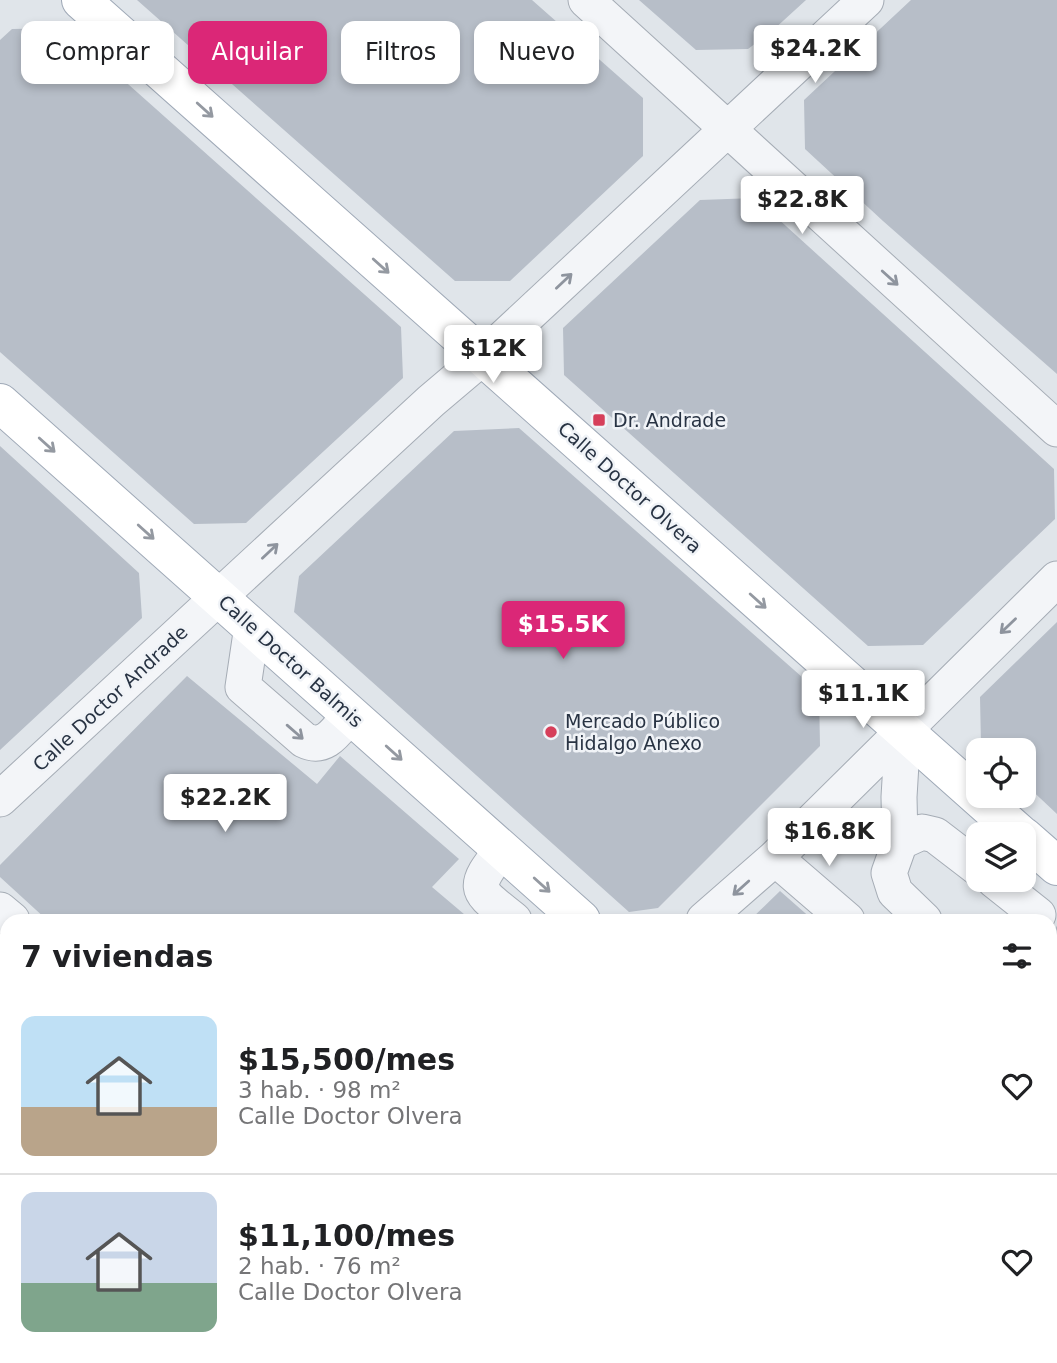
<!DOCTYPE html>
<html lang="es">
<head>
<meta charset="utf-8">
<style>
  :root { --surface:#fff; --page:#f2f2f2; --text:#202124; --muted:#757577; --line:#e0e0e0; --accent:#db2777 }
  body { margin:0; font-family:"DejaVu Sans",sans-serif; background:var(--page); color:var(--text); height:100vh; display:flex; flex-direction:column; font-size:26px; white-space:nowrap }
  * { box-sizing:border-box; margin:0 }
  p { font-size:23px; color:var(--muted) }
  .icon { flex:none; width:38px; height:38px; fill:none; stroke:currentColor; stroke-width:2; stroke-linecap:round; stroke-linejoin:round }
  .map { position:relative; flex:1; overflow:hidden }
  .drawer { position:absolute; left:0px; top:914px; width:1057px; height:450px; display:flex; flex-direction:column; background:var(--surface); border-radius:21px 21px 0 0; box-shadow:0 4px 10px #0003 }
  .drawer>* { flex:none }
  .hud { position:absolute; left:21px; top:21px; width:700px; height:63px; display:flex; gap:14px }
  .tools { position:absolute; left:966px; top:738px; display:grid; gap:14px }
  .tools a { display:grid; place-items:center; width:70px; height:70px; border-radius:14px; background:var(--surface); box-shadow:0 4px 10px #0003; font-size:35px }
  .price { position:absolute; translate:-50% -60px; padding:0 16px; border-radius:7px; background:#fff; color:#222; font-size:23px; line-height:46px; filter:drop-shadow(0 2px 4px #0008) }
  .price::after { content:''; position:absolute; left:50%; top:42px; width:21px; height:16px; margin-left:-10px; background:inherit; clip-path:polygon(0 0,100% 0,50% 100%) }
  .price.active { background:var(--accent); color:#fff }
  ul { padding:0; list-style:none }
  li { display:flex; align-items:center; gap:21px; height:175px; padding:0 21px }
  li+li { border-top:2px solid var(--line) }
  li span { display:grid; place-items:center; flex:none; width:196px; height:140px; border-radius:14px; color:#555 }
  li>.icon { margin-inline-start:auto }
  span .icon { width:84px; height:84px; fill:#fffc; stroke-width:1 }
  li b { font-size:30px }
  h2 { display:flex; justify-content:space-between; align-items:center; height:84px; padding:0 21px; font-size:30px }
  .chip { padding:0 24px; border-radius:14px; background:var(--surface); box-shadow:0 4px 10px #0003; font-size:24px; line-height:63px }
  .chip.active { background:var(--accent); color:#fff }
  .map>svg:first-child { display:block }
</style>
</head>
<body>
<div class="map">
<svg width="1057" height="1363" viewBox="0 0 1057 1363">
  <rect width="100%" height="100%" fill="#e0e5ea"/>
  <path fill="#b7bec8" d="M137 0H532L643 98V156L510 281H455Z
    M639 0H806L772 31 748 49 696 50Z
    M911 0H1057V374L883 221 805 149 804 100Z
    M65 28 401 327 403 378 246 523 194 524 0 352V40L12 29Z
    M755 198 1054 469 1055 519 923 645 868 646 564 375 563 328 700 200Z
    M519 428 819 692 820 746 658 908 629 912 294 612 299 576 454 431Z
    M0 446 139 573 142 618 0 750Z
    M1057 622V814L1024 783V751H988L981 745 980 697Z
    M187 676 317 784 340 756 459 859 432 887 471 920H47L0 877V865Z
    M780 891 813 920H750Z
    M1057 926V1035L1050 1029V934Z
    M0 1032 7 1038V1322L0 1316Z
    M1057 1048V1087L1050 1081V1056Z
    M1050 1130 1057 1137V1160L1050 1167Z
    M47 1356H191L184 1363H54Z
    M300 1356H371L379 1363H293Z
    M484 1356H873L866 1363H491Z"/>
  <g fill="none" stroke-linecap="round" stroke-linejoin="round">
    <g stroke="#a5acb5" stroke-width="37">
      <path id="minor" d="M586 0 1057 429
        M252 626 243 687 304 740C326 751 337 730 350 715
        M903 730 899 797 900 842 922 832 935 835 978 868
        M0 799 431 401 483 357 866 0
        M900 842 889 873 895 892 924 920
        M502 850C469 891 477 890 514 920
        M775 858 847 920
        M994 880 1038 915
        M0 910 12 920
        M704 920 775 858 1057 579
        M0 981 7 987
        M1050 1098 1057 1104
        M0 1350 14 1363
        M429 1356 436 1363
        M254 1363 261 1356"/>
    </g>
    <g stroke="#9fa9b7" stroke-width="40">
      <path id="major" d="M81 0 1021 835
        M0 403 581 920
        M1024 837 1057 866
        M1050 1259 1057 1251
        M1050 1331 1057 1337
        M954 1363 961 1356"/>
    </g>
    <use href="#minor" stroke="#f3f5f8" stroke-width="35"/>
    <use href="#major" stroke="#fff" stroke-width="38"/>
  </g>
  <defs><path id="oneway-shaft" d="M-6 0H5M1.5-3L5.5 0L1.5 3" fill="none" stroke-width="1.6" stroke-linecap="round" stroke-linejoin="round" transform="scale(1.75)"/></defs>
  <g stroke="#9499a1">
    <use href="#oneway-shaft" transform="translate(205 110) rotate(42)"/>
    <use href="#oneway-shaft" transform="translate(381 266) rotate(42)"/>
    <use href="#oneway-shaft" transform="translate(47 445) rotate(42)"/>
    <use href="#oneway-shaft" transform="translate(146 532) rotate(42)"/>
    <use href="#oneway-shaft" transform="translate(758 601) rotate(42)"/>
    <use href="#oneway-shaft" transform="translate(394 753) rotate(42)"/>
    <use href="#oneway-shaft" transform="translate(542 885) rotate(42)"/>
  </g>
  <g stroke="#8e949e">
    <use href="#oneway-shaft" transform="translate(890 278) rotate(42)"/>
    <use href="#oneway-shaft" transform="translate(564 281) rotate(-43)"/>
    <use href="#oneway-shaft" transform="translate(270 551) rotate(-43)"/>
    <use href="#oneway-shaft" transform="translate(1008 626) rotate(136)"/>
    <use href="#oneway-shaft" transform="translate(295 732) rotate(41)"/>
    <use href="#oneway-shaft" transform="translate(741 888) rotate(138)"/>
  </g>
  <g fill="#d63f5a" stroke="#f0f3f7" stroke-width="2.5">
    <rect x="592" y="413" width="14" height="14" rx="3.5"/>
    <circle cx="551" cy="732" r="7"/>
  </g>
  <g text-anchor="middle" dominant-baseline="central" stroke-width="5" stroke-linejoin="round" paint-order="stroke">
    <g font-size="19" fill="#283343" stroke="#f0f3f7" text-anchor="start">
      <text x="613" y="420">Dr. Andrade</text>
      <text x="565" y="721">Mercado Público<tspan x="565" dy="22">Hidalgo Anexo</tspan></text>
    </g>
    <g font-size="19" fill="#283343" stroke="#f0f3f7">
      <text transform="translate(630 487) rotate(42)">Calle Doctor Olvera</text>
      <text transform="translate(291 661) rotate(42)">Calle Doctor Balmis</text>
      <text transform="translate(110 698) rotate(-43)">Calle Doctor Andrade</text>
    </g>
  </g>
</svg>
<div class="tools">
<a><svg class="icon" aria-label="locate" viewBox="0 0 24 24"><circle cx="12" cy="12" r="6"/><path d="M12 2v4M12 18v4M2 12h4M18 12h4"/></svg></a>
<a><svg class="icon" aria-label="layers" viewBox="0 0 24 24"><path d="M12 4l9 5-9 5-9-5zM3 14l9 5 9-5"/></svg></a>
</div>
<b class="price" style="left:815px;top:85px">$24.2K</b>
<b class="price" style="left:802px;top:236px">$22.8K</b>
<b class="price" style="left:493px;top:385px">$12K</b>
<b class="price active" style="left:563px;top:661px">$15.5K</b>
<b class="price" style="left:863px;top:730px">$11.1K</b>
<b class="price" style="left:225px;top:834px">$22.2K</b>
<b class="price" style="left:829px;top:868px">$16.8K</b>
<div class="hud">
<a class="chip">Comprar</a>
<a class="chip active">Alquilar</a>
<a class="chip">Filtros</a>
<a class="chip">Nuevo</a>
</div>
<section class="drawer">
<h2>7 viviendas<svg class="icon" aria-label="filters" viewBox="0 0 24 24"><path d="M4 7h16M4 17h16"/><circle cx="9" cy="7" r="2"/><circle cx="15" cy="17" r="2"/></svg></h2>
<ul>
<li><span style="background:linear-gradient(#bfe0f5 65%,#b9a48a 0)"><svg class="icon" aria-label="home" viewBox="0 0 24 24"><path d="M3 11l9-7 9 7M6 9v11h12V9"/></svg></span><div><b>$15,500/mes</b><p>3 hab. · 98 m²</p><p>Calle Doctor Olvera</p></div><svg class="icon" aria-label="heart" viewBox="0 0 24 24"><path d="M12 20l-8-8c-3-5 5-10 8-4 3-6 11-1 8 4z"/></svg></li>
<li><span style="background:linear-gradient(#c9d6e8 65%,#7fa58c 0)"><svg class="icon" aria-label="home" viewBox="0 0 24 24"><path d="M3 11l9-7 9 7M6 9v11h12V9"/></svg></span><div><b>$11,100/mes</b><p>2 hab. · 76 m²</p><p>Calle Doctor Olvera</p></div><svg class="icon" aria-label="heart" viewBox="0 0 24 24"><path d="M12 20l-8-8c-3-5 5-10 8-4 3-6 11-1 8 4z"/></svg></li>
</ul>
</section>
</div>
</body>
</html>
